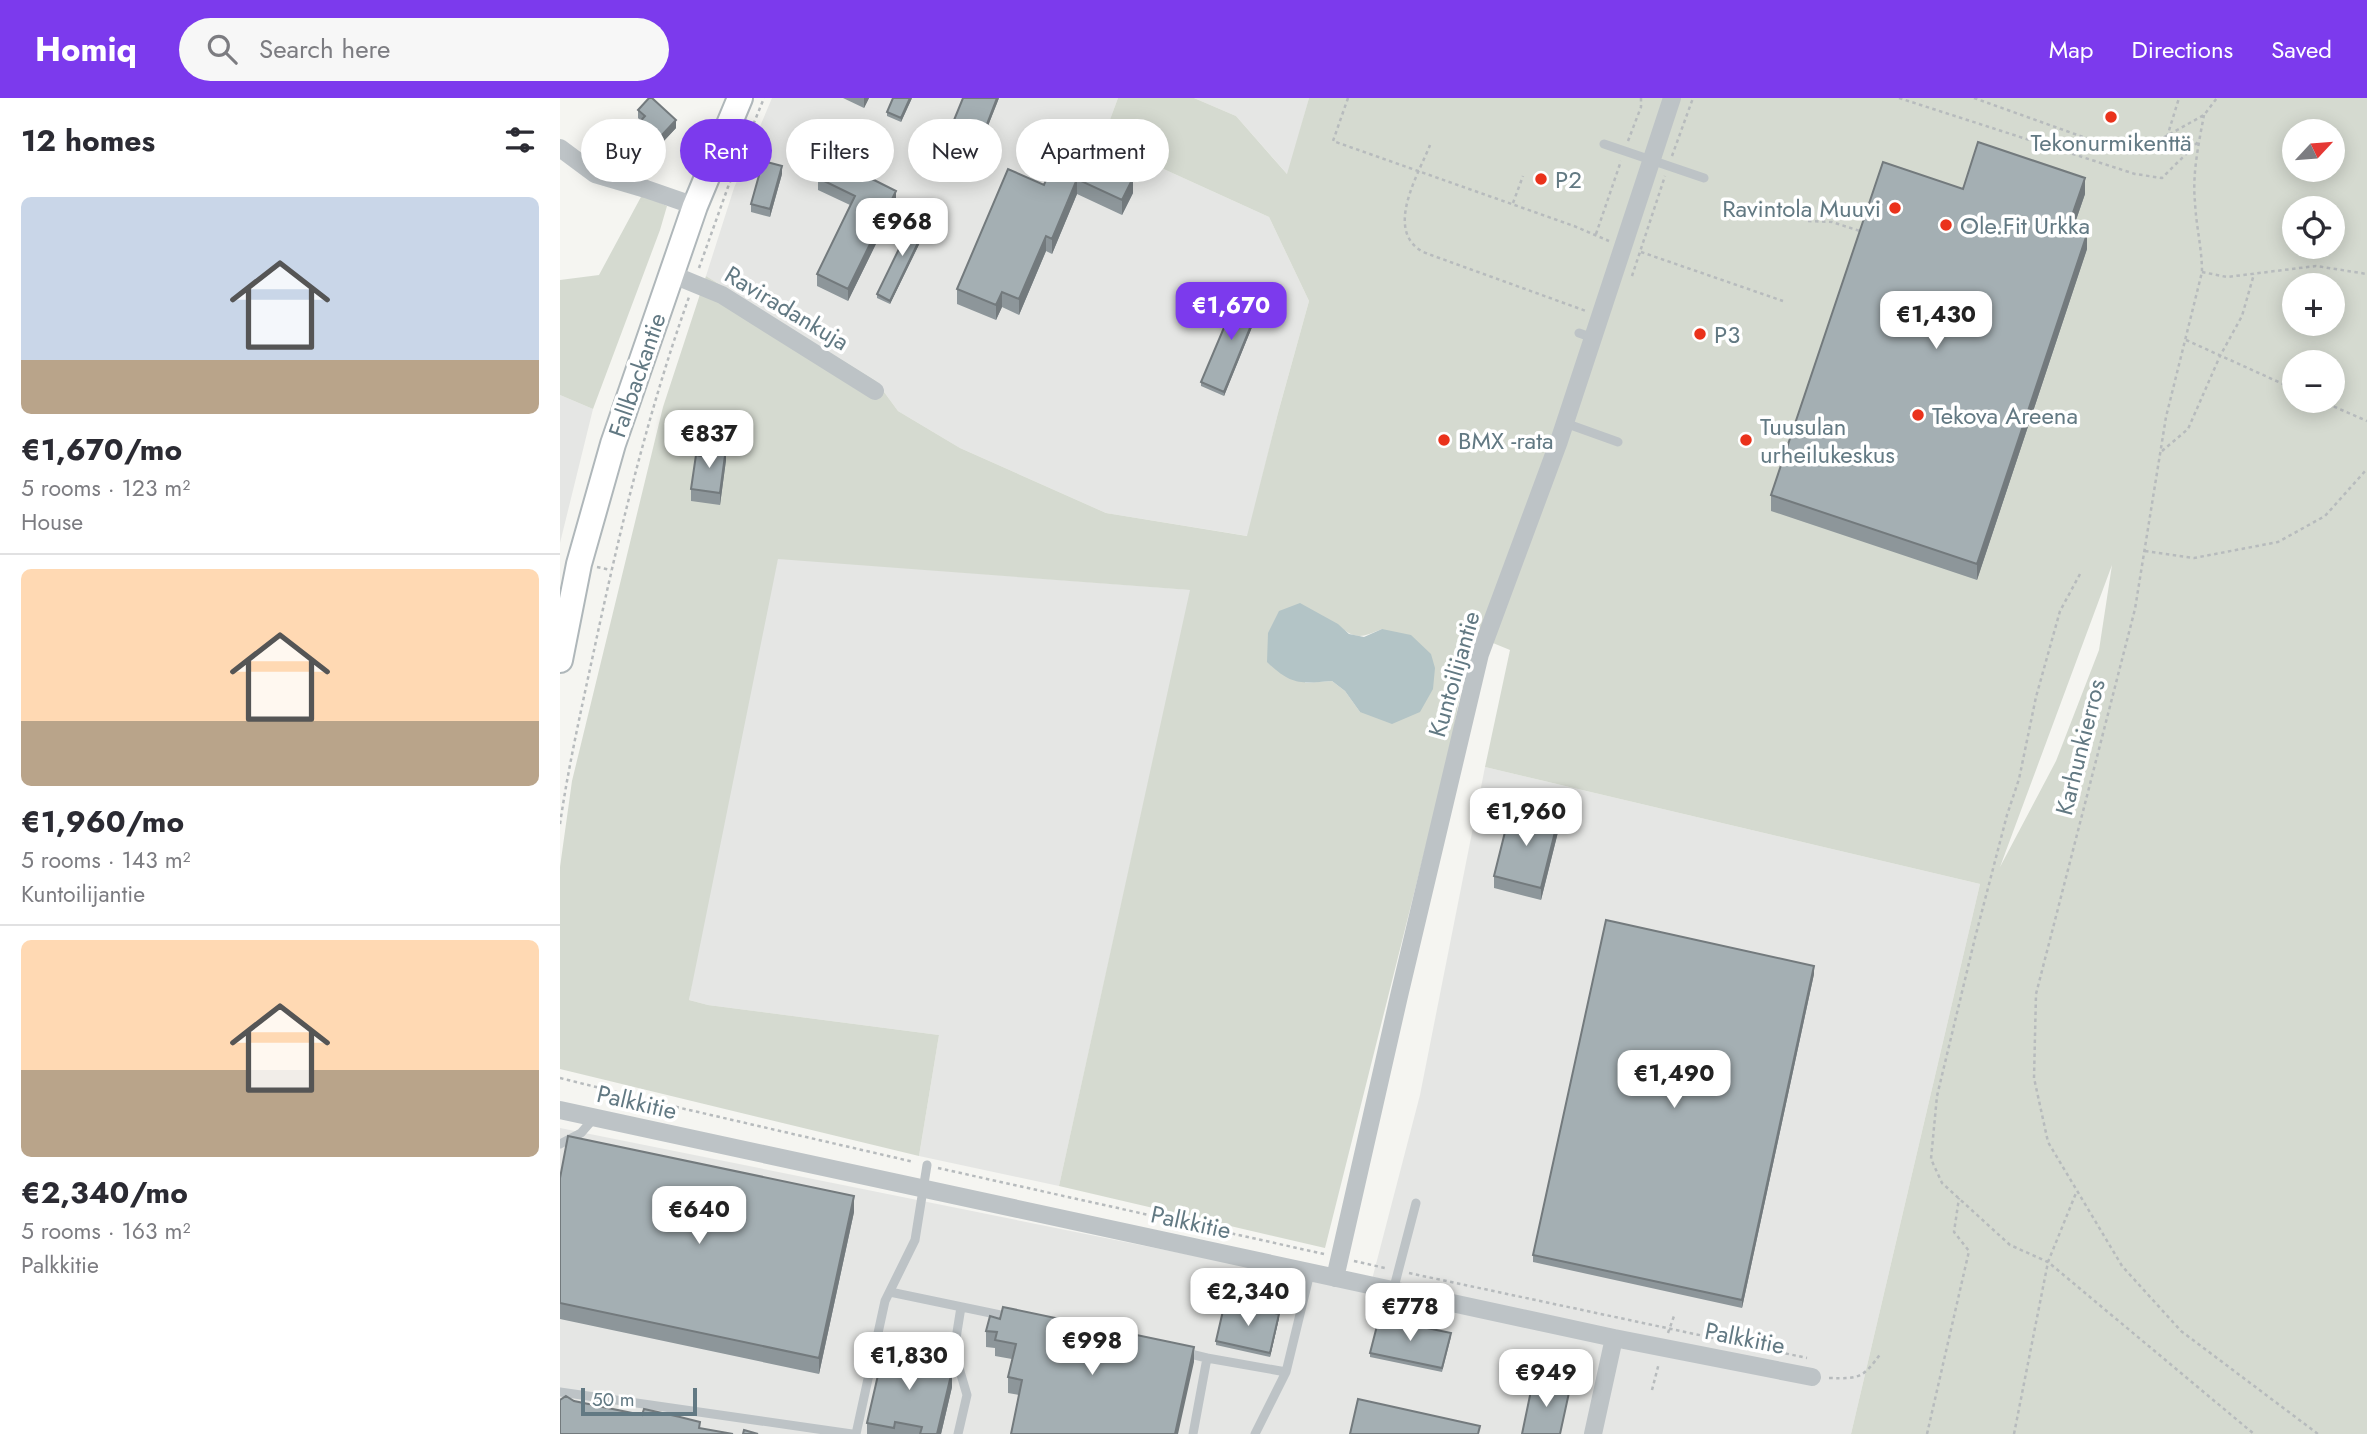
<!DOCTYPE html>
<html lang="en">
<head>
<meta charset="utf-8">
<style>
  :root { --surface:#fff; --page:#f7f7f7; --text:#2b2b33; --muted:#7c7c81; --line:#e1e1e2; --accent:#7c3aed }
  body { margin:0; font-family:Jost,sans-serif; background:var(--page); color:var(--text); height:100vh; display:flex; flex-direction:column; font-size:26px; white-space:nowrap }
  * { box-sizing:border-box; margin:0 }
  p { font-size:23px; color:var(--muted) }
  .icon { flex:none; width:38px; height:38px; fill:none; stroke:currentColor; stroke-width:2; stroke-linecap:round; stroke-linejoin:round }
  .map { position:relative; flex:1; overflow:hidden }
  .sheet { display:flex; flex-direction:column; background:var(--surface); width:560px }
  .sheet>* { flex:none }
  .hud { position:absolute; left:21px; top:21px; width:665px; height:63px; display:flex; gap:14px }
  .needle { width:46px; rotate:64deg }
  .tools { position:absolute; left:1722px; top:21px; display:grid; gap:14px }
  .tools a { display:grid; place-items:center; width:63px; height:63px; border-radius:50%; background:var(--surface); box-shadow:0 4px 18px #0003; font-size:35px }
  .scale { position:absolute; left:21px; bottom:18px; width:116px; box-sizing:border-box; padding-left:7px; border:4px solid #627983; border-top:0; font-size:19px; line-height:24px; white-space:nowrap; color:#627983; -webkit-text-stroke:5px #fff; paint-order:stroke }
  .price { position:absolute; translate:-50% -60px; padding:0 16px; border-radius:14px; background:#fff; color:#222; font-size:23px; line-height:46px; filter:drop-shadow(0 2px 4px #0008) }
  .price::after { content:''; position:absolute; left:50%; top:42px; width:21px; height:16px; margin-left:-10px; background:inherit; clip-path:polygon(0 0,100% 0,50% 100%) }
  .price.on { background:var(--accent); color:#fff }
  ul { padding:0; list-style:none }
  li { display:grid; align-content:center; gap:14px; height:371px; padding:0 21px }
  li+li { border-top:2px solid var(--line) }
  li span { display:grid; place-items:center; height:217px; border-radius:10px; color:#555 }
  li>.icon { margin-inline-start:auto }
  span .icon { width:126px; height:126px; fill:#fffc; stroke-width:1 }
  li b { font-size:30px }
  h2 { display:flex; justify-content:space-between; align-items:center; height:84px; padding:0 21px; font-size:30px }
  .tag { padding:0 24px; border-radius:32px; background:var(--surface); box-shadow:0 4px 18px #0003; font-size:24px; line-height:63px }
  .tag.on { background:var(--accent); color:#fff }
  header { display:flex; align-items:center; gap:42px; box-sizing:border-box; height:98px; padding:0 35px; background:var(--accent); color:#fff }
  header strong { font-size:33px }
  nav { display:flex; gap:38px; margin-inline-start:auto; font-size:24px }
  .search { width:490px; height:63px; background:var(--page); display:flex; align-items:center; gap:18px; box-sizing:border-box; padding:0 24px; border-radius:38px; color:var(--muted); font-size:26px }
  main { display:flex; flex:1; min-height:0 }
  .map>svg:first-child { display:block }
</style>
</head>
<body>
<header>
<strong>Homiq</strong>
<div class="search"><svg class="icon" aria-label="search" viewBox="0 0 24 24"><circle cx="10" cy="10" r="6"/><path d="M15 15l6 6"/></svg>Search here</div>
<nav><a>Map</a><a>Directions</a><a>Saved</a></nav>
</header>
<main>
<section class="sheet">
<h2>12 homes<svg class="icon" aria-label="filters" viewBox="0 0 24 24"><path d="M4 7h16M4 17h16"/><circle cx="9" cy="7" r="2"/><circle cx="15" cy="17" r="2"/></svg></h2>
<ul>
<li><span style="background:linear-gradient(#c9d6e8 75%,#b9a48a 0)"><svg class="icon" aria-label="home" viewBox="0 0 24 24"><path d="M3 11l9-7 9 7M6 9v11h12V9"/></svg></span><div><b>€1,670/mo</b><p>5 rooms · 123 m²</p><p>House</p></div></li>
<li><span style="background:linear-gradient(#ffd9b3 70%,#b9a48a 0)"><svg class="icon" aria-label="home" viewBox="0 0 24 24"><path d="M3 11l9-7 9 7M6 9v11h12V9"/></svg></span><div><b>€1,960/mo</b><p>5 rooms · 143 m²</p><p>Kuntoilijantie</p></div></li>
<li><span style="background:linear-gradient(#ffd9b3 60%,#b9a48a 0)"><svg class="icon" aria-label="home" viewBox="0 0 24 24"><path d="M3 11l9-7 9 7M6 9v11h12V9"/></svg></span><div><b>€2,340/mo</b><p>5 rooms · 163 m²</p><p>Palkkitie</p></div></li>
</ul>
</section>
<div class="map">
<svg width="1807" height="1336" viewBox="0 0 1807 1336">
  <rect width="100%" height="100%" fill="#f5f5f1"/>
  <path fill="#e5e6e4" d="M212 0H558L542 43 709 119 749 203 718 315 688 438 546 415 400 350 338 313 316 283 146 178 174 90Z
    M634 0H749L728 77 676 18Z
    M0 297 33 311 0 445Z
    M218 460 631 492 499 1088 359 1058 379 937 148 907 129 902 170 666Z
    M925 669 1420 786 1291 1336H0V1030L809 1193 860 997Z"/>
  <path fill="#d5dad0" fill-rule="evenodd" d="M558 0H634L676 18 727 76 749 0H1807V1336H1291L1420 786 925 669 950 552 911 536 890 652 765 1150 499 1088 630 492 218 461 129 902 148 907 379 937 359 1058 0 971V769L12 683 103 309 146 178 316 283 338 313 400 350 546 415 687 438 718 315 749 203 709 119 542 43ZM1734 33H1773V72H1734ZM1734 110H1773V149H1734ZM1734 187H1773V226H1734ZM1734 264H1773V303H1734ZM1552 467 1539 552 1496 663 1440 769ZM777 526C795 542 801 540 822 531L800 614 785 593 772 583 745 585Z
    M82 97 107 108 100 132 33 311 0 297V182L39 177Z"/>
  <path fill="#b3c4c6" d="M740 505 778 526 789 536 804 539 822 531 851 537 871 556 875 570 873 591 860 614 832 626 800 614 785 593 772 583C740 586 731 587 707 564L708 535 719 513Z"/>
  <g fill="none" stroke-linecap="round" stroke-linejoin="round">
    <g stroke="#afb7ba" stroke-width="28">
      <path id="secondary" d="M0 562 19 466 53 346 135 108 180 0"/>
    </g>
    <path stroke="#b7bbbd" stroke-width="2.5" stroke-dasharray="3.5 3.5" stroke-linecap="butt" d="M788 0 773 43 1014 128 1049 143
      M1339 0 1575 76 1602 80 1639 43
      M1414 0 1568 55H1576L1644 17 1657 0
      M1644 17C1639 44 1632 76 1635 104 1636 128 1642 150 1642 174L1606 319 1575 511 1476 896 1474 980 1488 1044 1562 1168 1621 1233 1758 1336
      M1607 39 1619 0
      M1068 43 1081 9V0
      M870 47C860 73 828 125 856 149 860 153 866 155 871 157L1026 213
      M1112 58 1133 0
      M953 105 963 78
      M1248 123 1272 124 1303 134
      M1036 136 1061 63
      M1081 154 1223 203
      M139 170 168 89 204 0
      M1642 174 1667 179 1756 168 1807 176
      M1072 178 1105 78
      M1626 242 1734 291
      M1761 303 1807 323
      M1602 353 1628 331 1660 258 1682 218 1694 176
      M1585 453 1634 460 1718 444 1765 418 1807 371
      M37 469 51 472
      M1520 476 1500 513 1476 599 1459 681 1447 717 1415 840 1377 998 1371 1061 1382 1085 1450 1147 1488 1164 1694 1336
      M0 726C9 664 23 604 36 543 61 427 89 311 129 199
      M0 980 112 1008 354 1064
      M378 1070 764 1156
      M794 1163 825 1170
      M849 1175 1247 1260
      M1108 1235 1114 1218
      M1269 1280C1300 1281 1303 1280 1321 1255
      M1092 1292 1099 1265
      M1367 1336 1409 1153 1394 1134 1399 1100
      M1454 1336 1488 1164 1516 1095"/>
    <path stroke="#bdc3c6" stroke-width="9" d="M1044 46 1144 80
      M1019 235 1033 240
      M1005 325 1058 344
      M0 1046 21 1035 34 1020
      M833 1193 856 1105
      M330 1194 450 1219
      M622 1254 647 1260
      M0 1294 292 1336
      M296 1336 325 1203 355 1142 367 1067
      M398 1336 407 1297 394 1253 401 1209
      M633 1336 647 1260 726 1274 750 1175
      M695 1336 726 1274"/>
    <path stroke="#bdc3c6" stroke-width="18" d="M0 50 35 76 86 91 135 108
      M111 176 162 197 315 293
      M0 1012 1054 1240 1252 1279
      M775 1180 839 898 920 556 999 343 1112 0
      M1033 1336 1054 1240"/>
    <use href="#secondary" stroke="#fff" stroke-width="24"/>
  </g>
  <path fill="#8d969a" d="M283 0H309L304 10Z
    M352 0 341 24 327 18V14Z
    M439 0 422 43 392 31V27Z
    M78 12 116 30 87 61 69 44V36L81 23 78 20Z
    M59 45 54 59 27 51V47Z
    M497 54 573 95 562 117 517 96 492 156 486 153 459 217 442 209 436 222 397 206V191L484 87Z
    M222 76 210 119 191 114V106Z
    M308 79 336 105 288 203 257 188V176L290 107 258 92V80Z
    M1403 91 1525 96 1513 131 1527 151 1417 482 1211 413V397Z
    M368 128 330 206 317 200V196Z
    M701 207 664 298 641 288V284Z
    M141 358 166 362 160 407 131 403V391Z
    M998 734 981 802 934 790V778Z
    M1254 876 1182 1210 973 1164V1157Z
    M0 1080 294 1114 259 1276 0 1221Z
    M719 1220 710 1259 656 1247V1243Z
    M440 1221 634 1264 459 1297 448 1295V1279L452 1261 435 1258V1250L426 1249V1233Z
    M891 1239 882 1274 810 1259V1255Z
    M380 1270 392 1289 381 1336H307V1325Z"/>
  <path fill="#737a7d" d="M304 0H309L304 10Z
    M350 0H352L341 24V20Z
    M437 0H439L422 43V39Z
    M116 22V30L87 61V53Z
    M222 68V76L210 119V111Z
    M573 80V95L562 117V102Z
    M1525 80V96L1508 145V129Z
    M517 81V96L492 156V141Z
    M336 93V105L288 203V191Z
    M368 124V128L330 206V203Z
    M1527 136V151L1417 482V466Z
    M486 138V153L459 217V201Z
    M442 194V209L436 222V207Z
    M701 203V207L664 298V294Z
    M166 350V362L160 407V395Z
    M998 722V734L981 802V790Z
    M1254 868V876L1182 1210V1202Z
    M294 1098V1114L259 1276V1260Z
    M719 1216V1220L710 1259V1255Z
    M634 1249V1264L618 1336H615Z
    M392 1273V1289L381 1336H377Z"/>
  <path fill="#a4afb3" stroke="#737a7d" stroke-width="2" d="M89 0H92L116 22 87 53 69 36 85 18 78 12Z
    M333 0H350L341 20 327 14Z
    M403 0H437L422 39 392 27Z
    M32 32 59 41 54 55 27 47Z
    M1418 44 1525 80 1508 129 1527 136 1417 466 1211 397 1323 64 1403 91Z
    M497 54 537 71 540 64 573 80 562 102 517 81 492 141 486 138 459 201 442 194 436 207 397 191 448 71 484 87Z
    M270 56 308 74 306 78 336 93 288 191 257 176 295 98 258 80Z
    M203 63 222 68 210 111 191 106Z
    M355 118 368 124 330 203 317 196Z
    M679 194 701 203 664 294 641 284Z
    M143 347 166 350 160 395 131 391 136 357 141 358Z
    M951 710 998 722 981 790 934 778Z
    M1046 822 1254 868 1182 1202 973 1157Z
    M8 1038 294 1098 259 1260 0 1205V1080Z
    M665 1204 719 1216 710 1255 656 1243Z
    M443 1209 634 1249 615 1336H451L462 1282 448 1279 456 1246 435 1242 437 1234 426 1233 430 1218 440 1221Z
    M819 1220 891 1235 882 1270 810 1255Z
    M324 1251 380 1263 378 1270 392 1273 377 1336H360L362 1329 335 1324 334 1330 307 1325Z
    M973 1283 1010 1290 1000 1336H962Z
    M6 1298 14 1303 82 1317 84 1311 120 1319 140 1324 139 1330 173 1336H0V1302Z
    M798 1301 920 1328 918 1336H790Z
    M184 1332 198 1336H183Z"/>
  <g fill="#ea321b" stroke="#fff" stroke-width="2.5">
    <circle cx="1551" cy="19" r="7"/>
    <circle cx="981" cy="81" r="7"/>
    <circle cx="1335" cy="110" r="7"/>
    <circle cx="1386" cy="127" r="7"/>
    <circle cx="1140" cy="236" r="7"/>
    <circle cx="1358" cy="317" r="7"/>
    <circle cx="884" cy="342" r="7"/>
    <circle cx="1186" cy="342" r="7"/>
  </g>
  <g text-anchor="middle" dominant-baseline="central" stroke-width="7" stroke-linejoin="round" paint-order="stroke">
    <g font-size="24" fill="#627983" stroke="#fff" text-anchor="start">
      <text x="1551" y="44" text-anchor="middle">Tekonurmikenttä</text>
      <text x="995" y="81">P2</text>
      <text x="1321" y="110" text-anchor="end">Ravintola Muuvi</text>
      <text x="1400" y="127">Ole.Fit Urkka</text>
      <text x="1154" y="236">P3</text>
      <text x="1372" y="317">Tekova Areena</text>
      <text x="1200" y="328">Tuusulan<tspan x="1200" dy="28">urheilukeskus</tspan></text>
      <text x="898" y="342">BMX -rata</text>
    </g>
    <g font-size="24" fill="#627983" stroke="#fff">
      <text transform="translate(227 210) rotate(31)">Raviradankuja</text>
      <text transform="translate(77 277) rotate(-71)">Fallbackantie</text>
      <text transform="translate(894 576) rotate(-74)">Kuntoilijantie</text>
      <text transform="translate(1520 649) rotate(-76)">Karhunkierros</text>
      <text transform="translate(77 1004) rotate(13)">Palkkitie</text>
      <text transform="translate(631 1124) rotate(12)">Palkkitie</text>
      <text transform="translate(1185 1240) rotate(11)">Palkkitie</text>
    </g>
  </g>
</svg>
<div class="tools">
<a><svg class="needle" viewBox="-14 -14 28 28"><path d="M0-13l5 13h-10z" fill="#e53935"/><path d="M0 13l5-13h-10z" fill="#7c7c81"/></svg></a>
<a><svg class="icon" aria-label="locate" viewBox="0 0 24 24"><circle cx="12" cy="12" r="6"/><path d="M12 2v4M12 18v4M2 12h4M18 12h4"/></svg></a>
<a>+</a>
<a>−</a>
</div>
<div class="scale">50 m</div>
<b class="price" style="left:342px;top:160px">€968</b>
<b class="price on" style="left:671px;top:244px">€1,670</b>
<b class="price" style="left:1376px;top:253px">€1,430</b>
<b class="price" style="left:149px;top:372px">€837</b>
<b class="price" style="left:966px;top:750px">€1,960</b>
<b class="price" style="left:1114px;top:1012px">€1,490</b>
<b class="price" style="left:139px;top:1148px">€640</b>
<b class="price" style="left:688px;top:1230px">€2,340</b>
<b class="price" style="left:850px;top:1245px">€778</b>
<b class="price" style="left:532px;top:1279px">€998</b>
<b class="price" style="left:349px;top:1294px">€1,830</b>
<b class="price" style="left:986px;top:1311px">€949</b>
<div class="hud">
<a class="tag">Buy</a>
<a class="tag on">Rent</a>
<a class="tag">Filters</a>
<a class="tag">New</a>
<a class="tag">Apartment</a>
</div>
</div>
</main>
</body>
</html>
